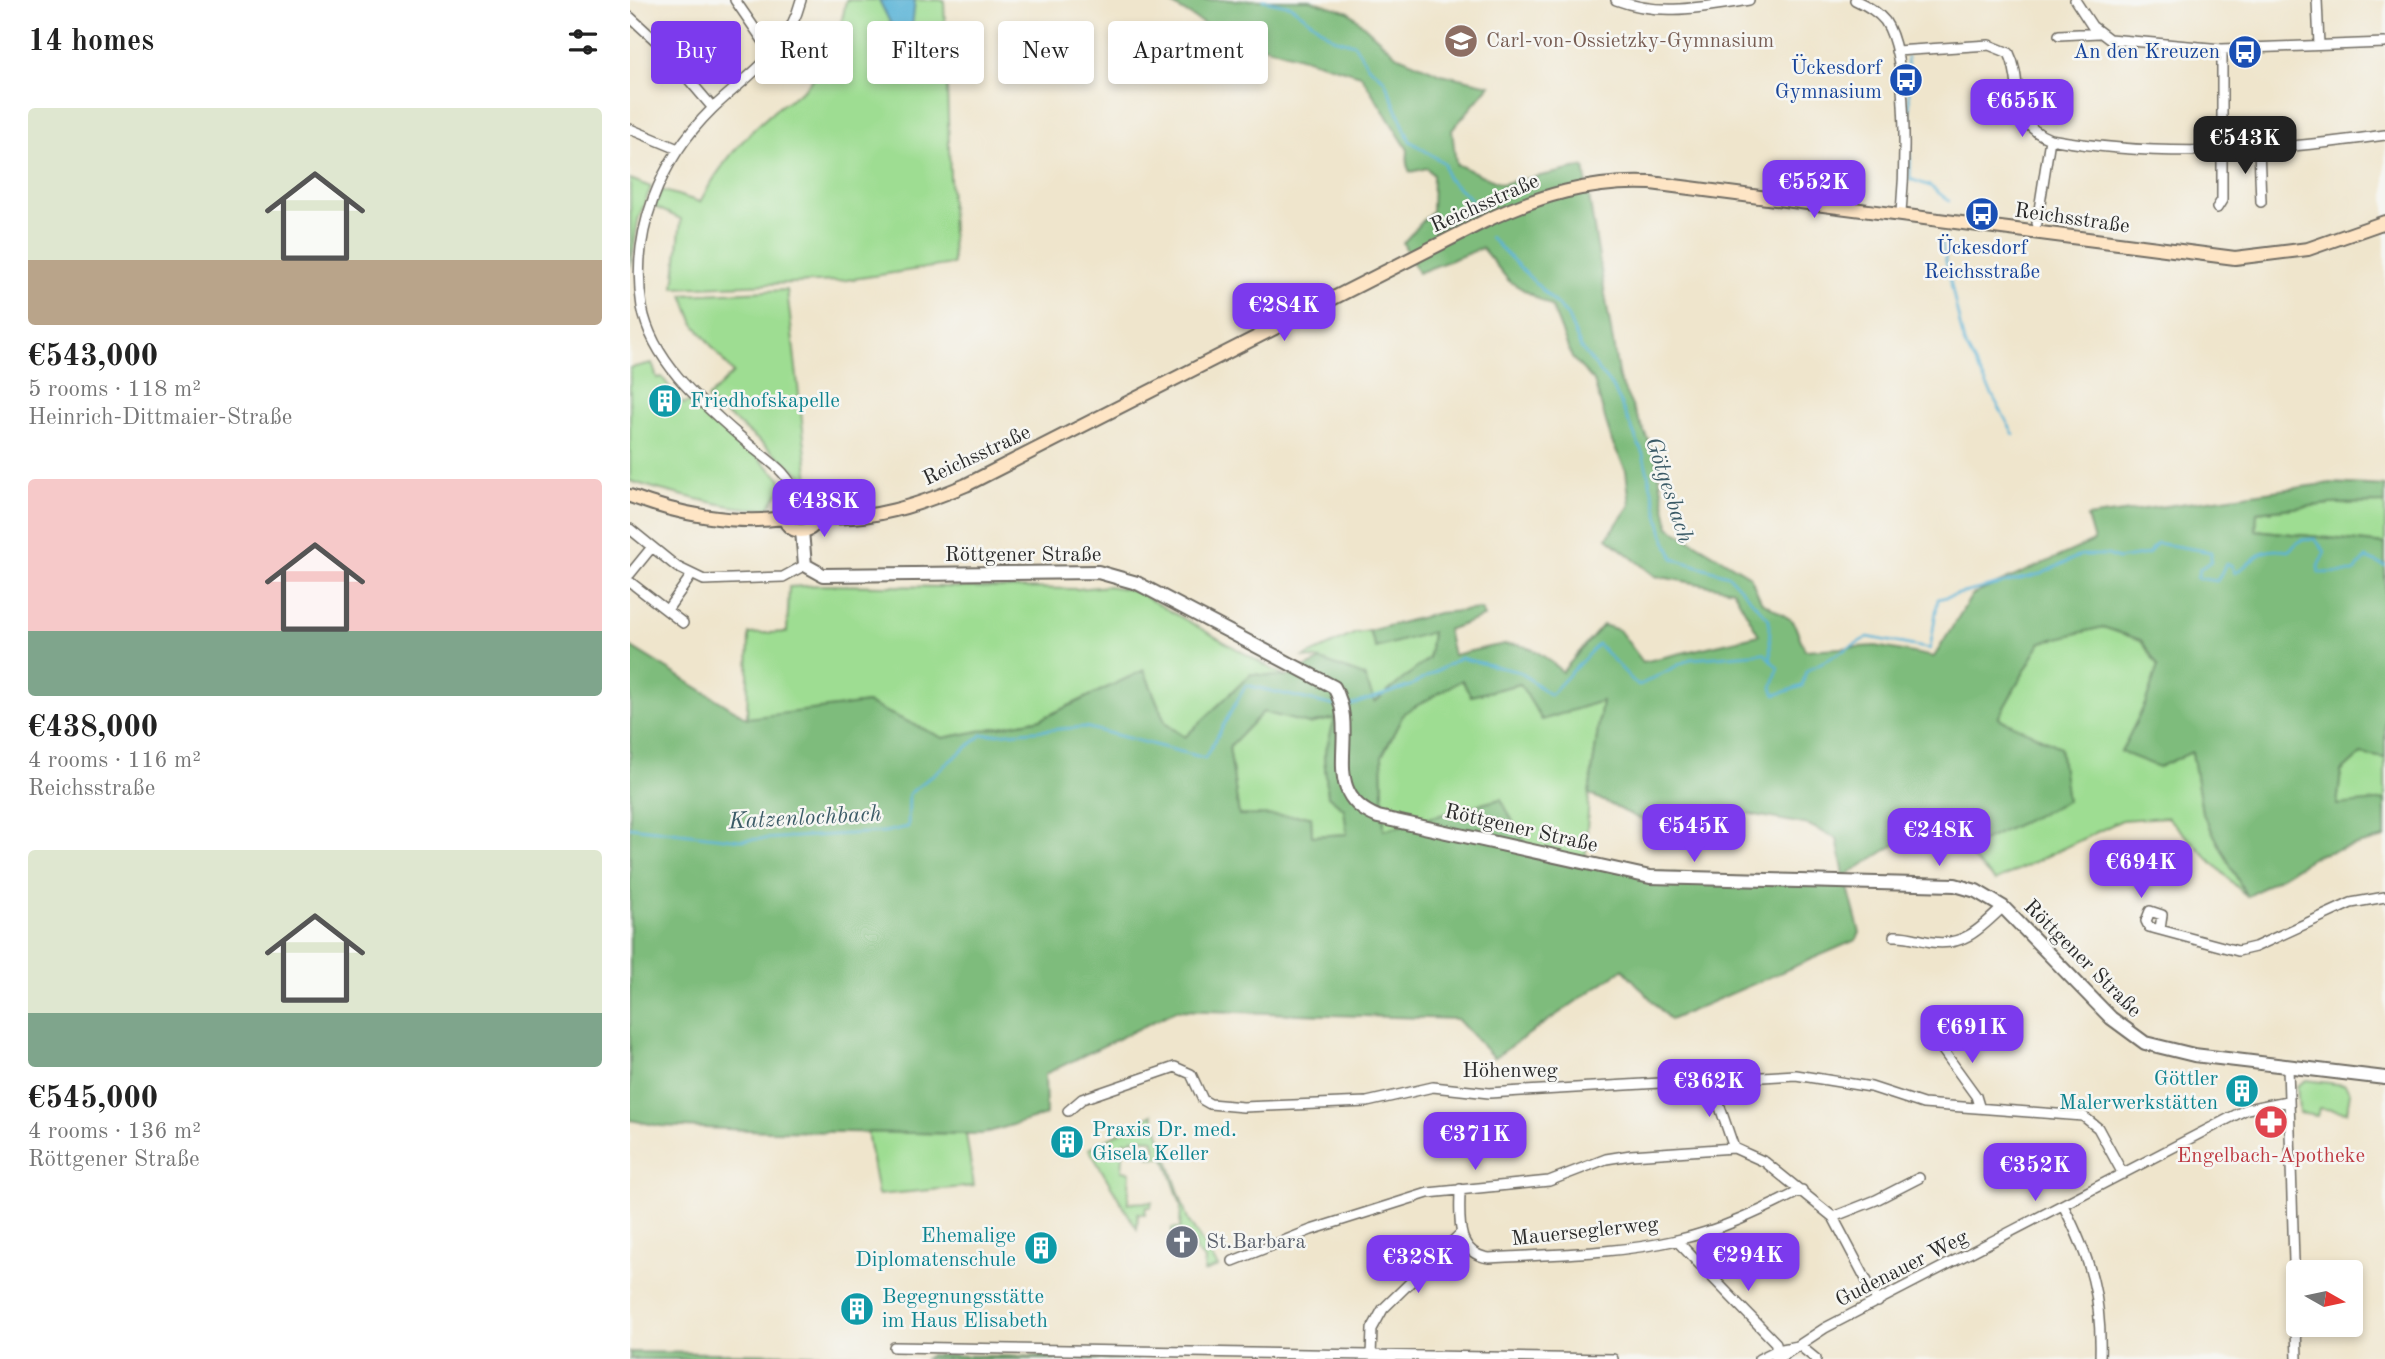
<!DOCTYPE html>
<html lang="en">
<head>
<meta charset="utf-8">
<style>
  :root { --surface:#fff; --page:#f2f2f2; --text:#222; --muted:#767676; --accent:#7c3aed }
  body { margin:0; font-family:"Old Standard TT",serif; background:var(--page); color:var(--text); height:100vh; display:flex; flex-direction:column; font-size:26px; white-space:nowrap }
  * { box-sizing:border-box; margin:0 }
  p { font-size:23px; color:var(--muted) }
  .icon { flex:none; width:38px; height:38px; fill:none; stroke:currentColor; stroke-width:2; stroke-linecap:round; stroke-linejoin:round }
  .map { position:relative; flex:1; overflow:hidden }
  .side { display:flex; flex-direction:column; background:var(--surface); width:630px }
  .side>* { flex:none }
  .hud { position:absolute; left:21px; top:21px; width:665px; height:63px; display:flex; gap:14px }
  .needle { width:46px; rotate:99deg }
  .tools { position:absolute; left:1656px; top:1260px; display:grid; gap:14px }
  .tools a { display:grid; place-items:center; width:77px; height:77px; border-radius:7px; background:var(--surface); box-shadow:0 4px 10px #0003; font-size:35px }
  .price { position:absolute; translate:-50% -60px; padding:0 16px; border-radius:14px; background:var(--accent); color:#fff; font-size:23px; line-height:46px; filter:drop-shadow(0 2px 4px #0008) }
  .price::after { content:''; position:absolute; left:50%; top:42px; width:21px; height:16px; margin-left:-10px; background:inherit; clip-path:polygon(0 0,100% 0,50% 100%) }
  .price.selected { background:#222; color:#fff }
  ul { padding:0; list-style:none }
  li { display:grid; align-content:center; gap:14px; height:371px; padding:0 28px }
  li span { display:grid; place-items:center; height:217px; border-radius:7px; color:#555 }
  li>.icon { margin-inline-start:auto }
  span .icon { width:126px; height:126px; fill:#fffc; stroke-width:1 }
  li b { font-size:30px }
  h2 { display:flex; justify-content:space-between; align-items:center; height:84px; padding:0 28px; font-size:30px }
  .pill { padding:0 24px; border-radius:7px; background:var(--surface); box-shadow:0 4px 10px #0003; font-size:24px; line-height:63px }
  .pill.selected { background:var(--accent); color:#fff }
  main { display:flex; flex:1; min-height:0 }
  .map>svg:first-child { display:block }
</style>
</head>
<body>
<main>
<section class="side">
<h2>14 homes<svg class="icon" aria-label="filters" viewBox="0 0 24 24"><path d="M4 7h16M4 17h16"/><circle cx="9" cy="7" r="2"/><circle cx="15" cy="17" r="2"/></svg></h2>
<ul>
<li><span style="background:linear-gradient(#dfe7d0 70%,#b9a48a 0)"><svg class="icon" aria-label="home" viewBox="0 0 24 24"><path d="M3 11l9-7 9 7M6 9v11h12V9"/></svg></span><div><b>€543,000</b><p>5 rooms · 118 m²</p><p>Heinrich-Dittmaier-Straße</p></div></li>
<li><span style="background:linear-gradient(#f6c9c9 70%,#7fa58c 0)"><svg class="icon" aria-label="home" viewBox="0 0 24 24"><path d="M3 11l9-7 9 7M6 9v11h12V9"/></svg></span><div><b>€438,000</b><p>4 rooms · 116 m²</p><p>Reichsstraße</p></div></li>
<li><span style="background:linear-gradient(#dfe7d0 75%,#7fa58c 0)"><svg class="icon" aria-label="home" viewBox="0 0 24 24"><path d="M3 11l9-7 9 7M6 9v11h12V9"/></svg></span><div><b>€545,000</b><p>4 rooms · 136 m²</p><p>Röttgener Straße</p></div></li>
</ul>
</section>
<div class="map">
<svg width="1755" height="1359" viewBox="0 0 1755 1359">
  <rect width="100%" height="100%" fill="#f6f6f2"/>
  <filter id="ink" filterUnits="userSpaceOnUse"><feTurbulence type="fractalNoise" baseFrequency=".0143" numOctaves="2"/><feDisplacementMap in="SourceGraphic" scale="14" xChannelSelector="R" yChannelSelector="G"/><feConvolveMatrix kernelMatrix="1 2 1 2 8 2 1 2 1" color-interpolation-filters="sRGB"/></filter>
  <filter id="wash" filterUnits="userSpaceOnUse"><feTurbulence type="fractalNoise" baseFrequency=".00686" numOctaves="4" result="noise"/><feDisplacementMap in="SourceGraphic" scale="28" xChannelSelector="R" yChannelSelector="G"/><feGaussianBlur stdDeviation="1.57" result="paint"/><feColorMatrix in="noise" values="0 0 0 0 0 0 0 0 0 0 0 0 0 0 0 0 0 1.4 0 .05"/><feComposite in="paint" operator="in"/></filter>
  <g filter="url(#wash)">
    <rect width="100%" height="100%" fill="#efe5cc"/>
    <path fill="#9edd92" stroke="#64845e" stroke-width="2" d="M216 0H314L323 264 210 281 44 288 51 219 25 207 31 190 70 202C88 168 115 135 145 110 155 102 167 96 176 87 199 62 211 33 216 0Z
      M0 179 21 187 8 220 1 267Z
      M157 290 179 481 77 399 103 373 64 324 53 295Z
      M22 363 27 378 32 377 53 404 63 401 64 405 69 403 151 479 152 488 139 507C117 515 26 489 0 481V368Z
      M1755 503V544L1626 530 1627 512 1700 504Z
      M191 585 447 589 478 586 503 590 656 677 621 674 555 737 536 724 514 670 411 719 313 738 237 703 117 719 119 634 157 632 159 587Z
      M1473 627 1511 640 1528 666 1516 702 1562 752 1572 812 1617 897 1537 817 1492 820 1365 881 1334 850 1436 801 1430 747 1368 718 1411 642Z
      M739 631 746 648 802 631 799 658 745 703 691 660 674 657 726 633Z
      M832 680 841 696 890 684 972 700 959 794 955 866 901 855 870 799 754 830 752 756 774 713Z
      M633 712 679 724 706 718 694 757 698 796 714 809 718 834 682 836 681 816H609L599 747Z
      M1731 754 1755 758V800L1707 806 1711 772Z
      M1676 1080 1715 1085 1720 1093 1717 1112 1689 1108 1687 1116 1669 1113 1667 1086Z
      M523 1114 558 1220 588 1267 574 1272 575 1260 565 1250V1243H559L554 1236 542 1234V1228H550L551 1205 535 1158 519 1157 520 1153H527L523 1139 503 1138 502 1141H494L492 1171 500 1172 498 1203 522 1202 521 1207H516L515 1214 508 1213 507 1229 459 1149Z
      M237 1132 336 1134 344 1186 248 1195Z"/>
    <path fill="#7ebc7c" stroke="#547454" stroke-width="2" fill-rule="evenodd" d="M535 0H680L719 12 766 55 811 74 860 85 822 130 826 164 871 184 954 167 989 379 1025 454 1039 527 1120 576 1131 601 1163 621 1175 650 1246 646 1304 657 1342 595 1464 541 1457 517 1701 483 1755 486V503L1700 504 1627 512 1626 530 1755 544V758L1731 754 1711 772 1707 805 1755 800V838L1687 855 1617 897 1572 812 1562 752 1529 767 1491 752 1516 702 1528 666 1511 640 1473 627 1411 642 1368 718 1430 747 1437 801 1334 850 1277 837 1215 876 1230 933 1226 940 1040 1020 993 969 864 1058 827 1019 547 1010 415 1074 416 1115 352 1134 140 1131 30 1126 0 1120V646L117 718 237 703 313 738 411 719 514 670 536 724 555 737 621 674 656 677 691 660 734 676 745 702 799 658 802 632 746 648 739 631 808 613 851 609 854 617 817 630 823 655C874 645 891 631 932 672L973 625 989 630 1013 662 1129 635 1103 590 1025 576 977 538 1000 505 996 470 982 442 964 381 942 358 922 307 879 281 852 248 788 273 773 243 802 211 803 175 797 168 780 172 777 165 778 150 731 75 589 33ZM832 680 841 696 890 684 912 720 972 701 959 794 1044 836 1104 811 1179 825 1207 839 1214 875 1166 884 955 866 901 855 871 799 754 830 752 756 774 713ZM633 712 679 724 705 718 694 757 698 796 714 809 717 834 682 836 681 816 609 815 599 747Z
      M0 1352 255 1355 257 1359H0Z
      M300 1355 507 1358V1359H295Z"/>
    <path fill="#59b3d7" stroke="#426f81" stroke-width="2" d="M249 0H285L280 46 272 47Z"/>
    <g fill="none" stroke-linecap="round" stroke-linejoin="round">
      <path stroke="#59b3d7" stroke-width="2.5" d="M633 0 661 6 703 38 724 44 738 66 754 79 780 141 814 163 817 178 841 199
        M1277 57 1281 128 1280 179 1300 186 1319 201
        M860 237 937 315 951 348 984 389 1013 454 1033 534 1044 559 1098 575 1139 619 1141 662
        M1311 239 1334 343 1384 435
        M715 707 780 686 830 658 890 672 920 695 968 644 1008 686 1060 659 1134 653 1148 668 1142 688 1145 695 1172 686 1176 671 1238 637 1300 649 1308 599 1411 574 1451 555H1478L1488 559 1518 554 1527 543 1581 552V561L1570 569 1567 578 1587 581 1596 564 1601 565 1605 573C1629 559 1628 546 1658 551L1671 540 1685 539 1695 552 1688 566 1689 573 1724 572 1736 558 1755 566
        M0 827 111 840 254 832 278 827 279 794 352 735 455 727 575 758 616 685 705 706"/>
    </g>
  </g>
  <g filter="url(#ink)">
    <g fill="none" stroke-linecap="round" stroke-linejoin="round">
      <g stroke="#706c63" stroke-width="12">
        <path id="minor" d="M105 0 143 55
          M986 0C1031 17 1073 7 1119 0
          M1225 0C1236 5 1247 11 1255 21 1279 56 1275 170 1271 213
          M1445 0 1462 26 1479 39 1592 49 1755 43
          M1687 0 1689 45
          M0 17 25 40 83 108
          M1429 35 1469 33
          M1266 51 1359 45 1379 53C1395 85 1376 122 1420 139L1407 223
          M0 129 48 149
          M1420 139C1530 159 1644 151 1755 135
          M1629 148 1631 202
          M1587 208 1592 200V49
          M166 497C161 474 139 461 122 447 79 409 23 366 12 307 0 233 30 160 82 109 119 73 157 54 171 0
          M0 529 47 567 74 580 153 577 175 565
          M0 574 22 547
          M0 582 53 623
          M37 610 61 576
          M1530 929 1532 915 1520 911 1516 921 1519 927 1608 951 1625 947 1721 903 1755 897
          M1264 936C1277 935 1289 940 1302 942 1334 947 1352 927 1373 907
          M1304 1038 1346 1096 1349 1106
          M1658 1067 1667 1359
          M1081 1081 1104 1148
          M438 1111 452 1099 545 1067 561 1074 573 1100 580 1104 613 1107 737 1102 803 1087 859 1093 1166 1075 1241 1087 1293 1104 1453 1116 1468 1128 1493 1174
          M1104 1148 1135 1162 1203 1217 1248 1302
          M830 1189C830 1216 824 1253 859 1258 922 1254 986 1254 1047 1240 1091 1230 1131 1211 1172 1190
          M1433 1205C1461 1260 1472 1297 1470 1359
          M1203 1217 1246 1200 1289 1178
          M1046 1240 1146 1343V1359
          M603 1261 681 1230 798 1193 919 1181 976 1159 1001 1155 1104 1148
          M1170 1346 1186 1359
          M264 1347 983 1359
          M741 1356 742 1329 753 1309 830 1234
          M1129 1359 1147 1350 1168 1346
          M1148 1359 1195 1328 1617 1109 1657 1101"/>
      </g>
      <g stroke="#706c63" stroke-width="16">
        <path id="tertiary" d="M172 531 175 565 193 575 468 572 507 583 704 687C731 735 686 792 748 817L1020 877 1325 885 1346 891 1373 907 1481 1018 1515 1043 1564 1055 1755 1078"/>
      </g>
      <g stroke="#706c63" stroke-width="16">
        <path id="secondary" d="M0 496C47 514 103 525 154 518
          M154 514a17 17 0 1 1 34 0a17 17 0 1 1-34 0Z
          M188 516C238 523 291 504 336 485L855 221C908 196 961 180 1021 183L1605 258 1678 249 1755 222"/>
      </g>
      <use href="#minor" stroke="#fff" stroke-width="9"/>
      <use href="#tertiary" stroke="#fff" stroke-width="12"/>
      <use href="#secondary" stroke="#fee5c5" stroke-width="12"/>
    </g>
  </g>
  <defs>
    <g id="school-disc" transform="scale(1.75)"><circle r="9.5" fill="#8d6e63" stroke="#f6f6f2"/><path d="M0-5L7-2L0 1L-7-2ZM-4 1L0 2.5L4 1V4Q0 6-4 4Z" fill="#fff"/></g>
    <g id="bus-disc" transform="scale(1.75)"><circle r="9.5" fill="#1a4fb4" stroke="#f6f6f2"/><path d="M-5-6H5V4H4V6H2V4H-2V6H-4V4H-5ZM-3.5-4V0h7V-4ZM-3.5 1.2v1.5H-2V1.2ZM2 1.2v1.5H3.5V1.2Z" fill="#fff"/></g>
    <g id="building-disc" transform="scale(1.75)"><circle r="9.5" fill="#0f9aa8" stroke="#f6f6f2"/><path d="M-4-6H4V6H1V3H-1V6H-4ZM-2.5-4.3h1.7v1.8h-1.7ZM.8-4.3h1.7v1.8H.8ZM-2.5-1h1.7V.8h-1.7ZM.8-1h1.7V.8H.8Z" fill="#fff"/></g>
    <g id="pharmacy-disc" transform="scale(1.75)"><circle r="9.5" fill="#e0444e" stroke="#f6f6f2"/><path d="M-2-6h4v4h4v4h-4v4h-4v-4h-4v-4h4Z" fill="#fff"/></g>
    <g id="church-disc" transform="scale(1.75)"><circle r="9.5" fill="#6b7280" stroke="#f6f6f2"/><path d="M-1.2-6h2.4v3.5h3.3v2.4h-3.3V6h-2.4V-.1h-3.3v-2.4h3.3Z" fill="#fff"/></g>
  </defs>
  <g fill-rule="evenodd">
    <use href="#school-disc" x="831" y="41"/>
    <use href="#bus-disc" x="1615" y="52"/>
    <use href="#bus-disc" x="1276" y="80"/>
    <use href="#bus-disc" x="1352" y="214"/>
    <use href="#building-disc" x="35" y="401"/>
    <use href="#building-disc" x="1612" y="1091"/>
    <use href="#pharmacy-disc" x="1641" y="1122"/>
    <use href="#building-disc" x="437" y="1142"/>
    <use href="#church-disc" x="552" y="1242"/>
    <use href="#building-disc" x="411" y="1248"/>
    <use href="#building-disc" x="227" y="1309"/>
  </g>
  <g text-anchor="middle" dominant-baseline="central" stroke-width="5" stroke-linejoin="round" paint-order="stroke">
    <g font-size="21" fill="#785e54" stroke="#f6f6f2" text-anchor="start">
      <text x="856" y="41">Carl-von-Ossietzky-Gymnasium</text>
    </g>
    <g font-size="21" fill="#164399" stroke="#f6f6f2" text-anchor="end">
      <text x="1590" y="52">An den Kreuzen</text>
      <text x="1252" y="68">Ückesdorf<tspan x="1252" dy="24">Gymnasium</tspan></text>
      <text x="1352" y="248" text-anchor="middle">Ückesdorf<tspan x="1352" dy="24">Reichsstraße</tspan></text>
    </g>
    <g font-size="21" fill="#2b2b2b" stroke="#f6f6f2">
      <text transform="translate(855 204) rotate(-24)">Reichsstraße</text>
      <text transform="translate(1442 219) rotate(8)">Reichsstraße</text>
      <text transform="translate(347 456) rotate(-25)">Reichsstraße</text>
      <text x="393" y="555">Röttgener Straße</text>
      <text transform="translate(891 829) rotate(13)">Röttgener Straße</text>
      <text transform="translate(1452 959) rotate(45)">Röttgener Straße</text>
      <text x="880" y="1071">Höhenweg</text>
      <text transform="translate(955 1232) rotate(-6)">Mauerseglerweg</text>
      <text transform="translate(1272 1269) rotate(-27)">Gudenauer Weg</text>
    </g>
    <g font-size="21" fill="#0d838f" stroke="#f6f6f2" text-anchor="start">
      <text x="60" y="401">Friedhofskapelle</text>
      <text x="1588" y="1079" text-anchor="end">Göttler<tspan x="1588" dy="24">Malerwerkstätten</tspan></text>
      <text x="462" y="1130">Praxis Dr. med.<tspan x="462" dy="24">Gisela Keller</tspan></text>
      <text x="386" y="1236" text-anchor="end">Ehemalige<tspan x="386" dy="24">Diplomatenschule</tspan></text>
      <text x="252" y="1297">Begegnungsstätte<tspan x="252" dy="24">im Haus Elisabeth</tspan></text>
    </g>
    <g font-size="21" fill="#be3a42" stroke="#f6f6f2">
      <text x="1641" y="1156">Engelbach-Apotheke</text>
    </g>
    <g font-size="21" fill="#5b616d" stroke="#f6f6f2" text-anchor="start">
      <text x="576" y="1242">St.Barbara</text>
    </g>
    <g font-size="23" font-style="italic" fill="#3b5b67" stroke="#f6f6f2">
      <text transform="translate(1039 490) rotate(72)">Götgesbach</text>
      <text transform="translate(175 818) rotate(-3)">Katzenlochbach</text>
    </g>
  </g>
</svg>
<div class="tools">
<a><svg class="needle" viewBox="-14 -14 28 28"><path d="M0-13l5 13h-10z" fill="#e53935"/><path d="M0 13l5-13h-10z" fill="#767676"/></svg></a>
</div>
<b class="price" style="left:1392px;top:139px">€655K</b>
<b class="price selected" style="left:1615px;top:176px">€543K</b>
<b class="price" style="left:1184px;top:220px">€552K</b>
<b class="price" style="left:654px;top:343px">€284K</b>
<b class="price" style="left:194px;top:539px">€438K</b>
<b class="price" style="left:1064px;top:864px">€545K</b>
<b class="price" style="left:1309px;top:868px">€248K</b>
<b class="price" style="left:1511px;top:900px">€694K</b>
<b class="price" style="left:1342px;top:1065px">€691K</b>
<b class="price" style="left:1079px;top:1119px">€362K</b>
<b class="price" style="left:845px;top:1172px">€371K</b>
<b class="price" style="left:1405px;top:1203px">€352K</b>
<b class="price" style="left:1118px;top:1293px">€294K</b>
<b class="price" style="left:788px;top:1295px">€328K</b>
<div class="hud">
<a class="pill selected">Buy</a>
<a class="pill">Rent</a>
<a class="pill">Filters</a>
<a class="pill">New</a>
<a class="pill">Apartment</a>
</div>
</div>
</main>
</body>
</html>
